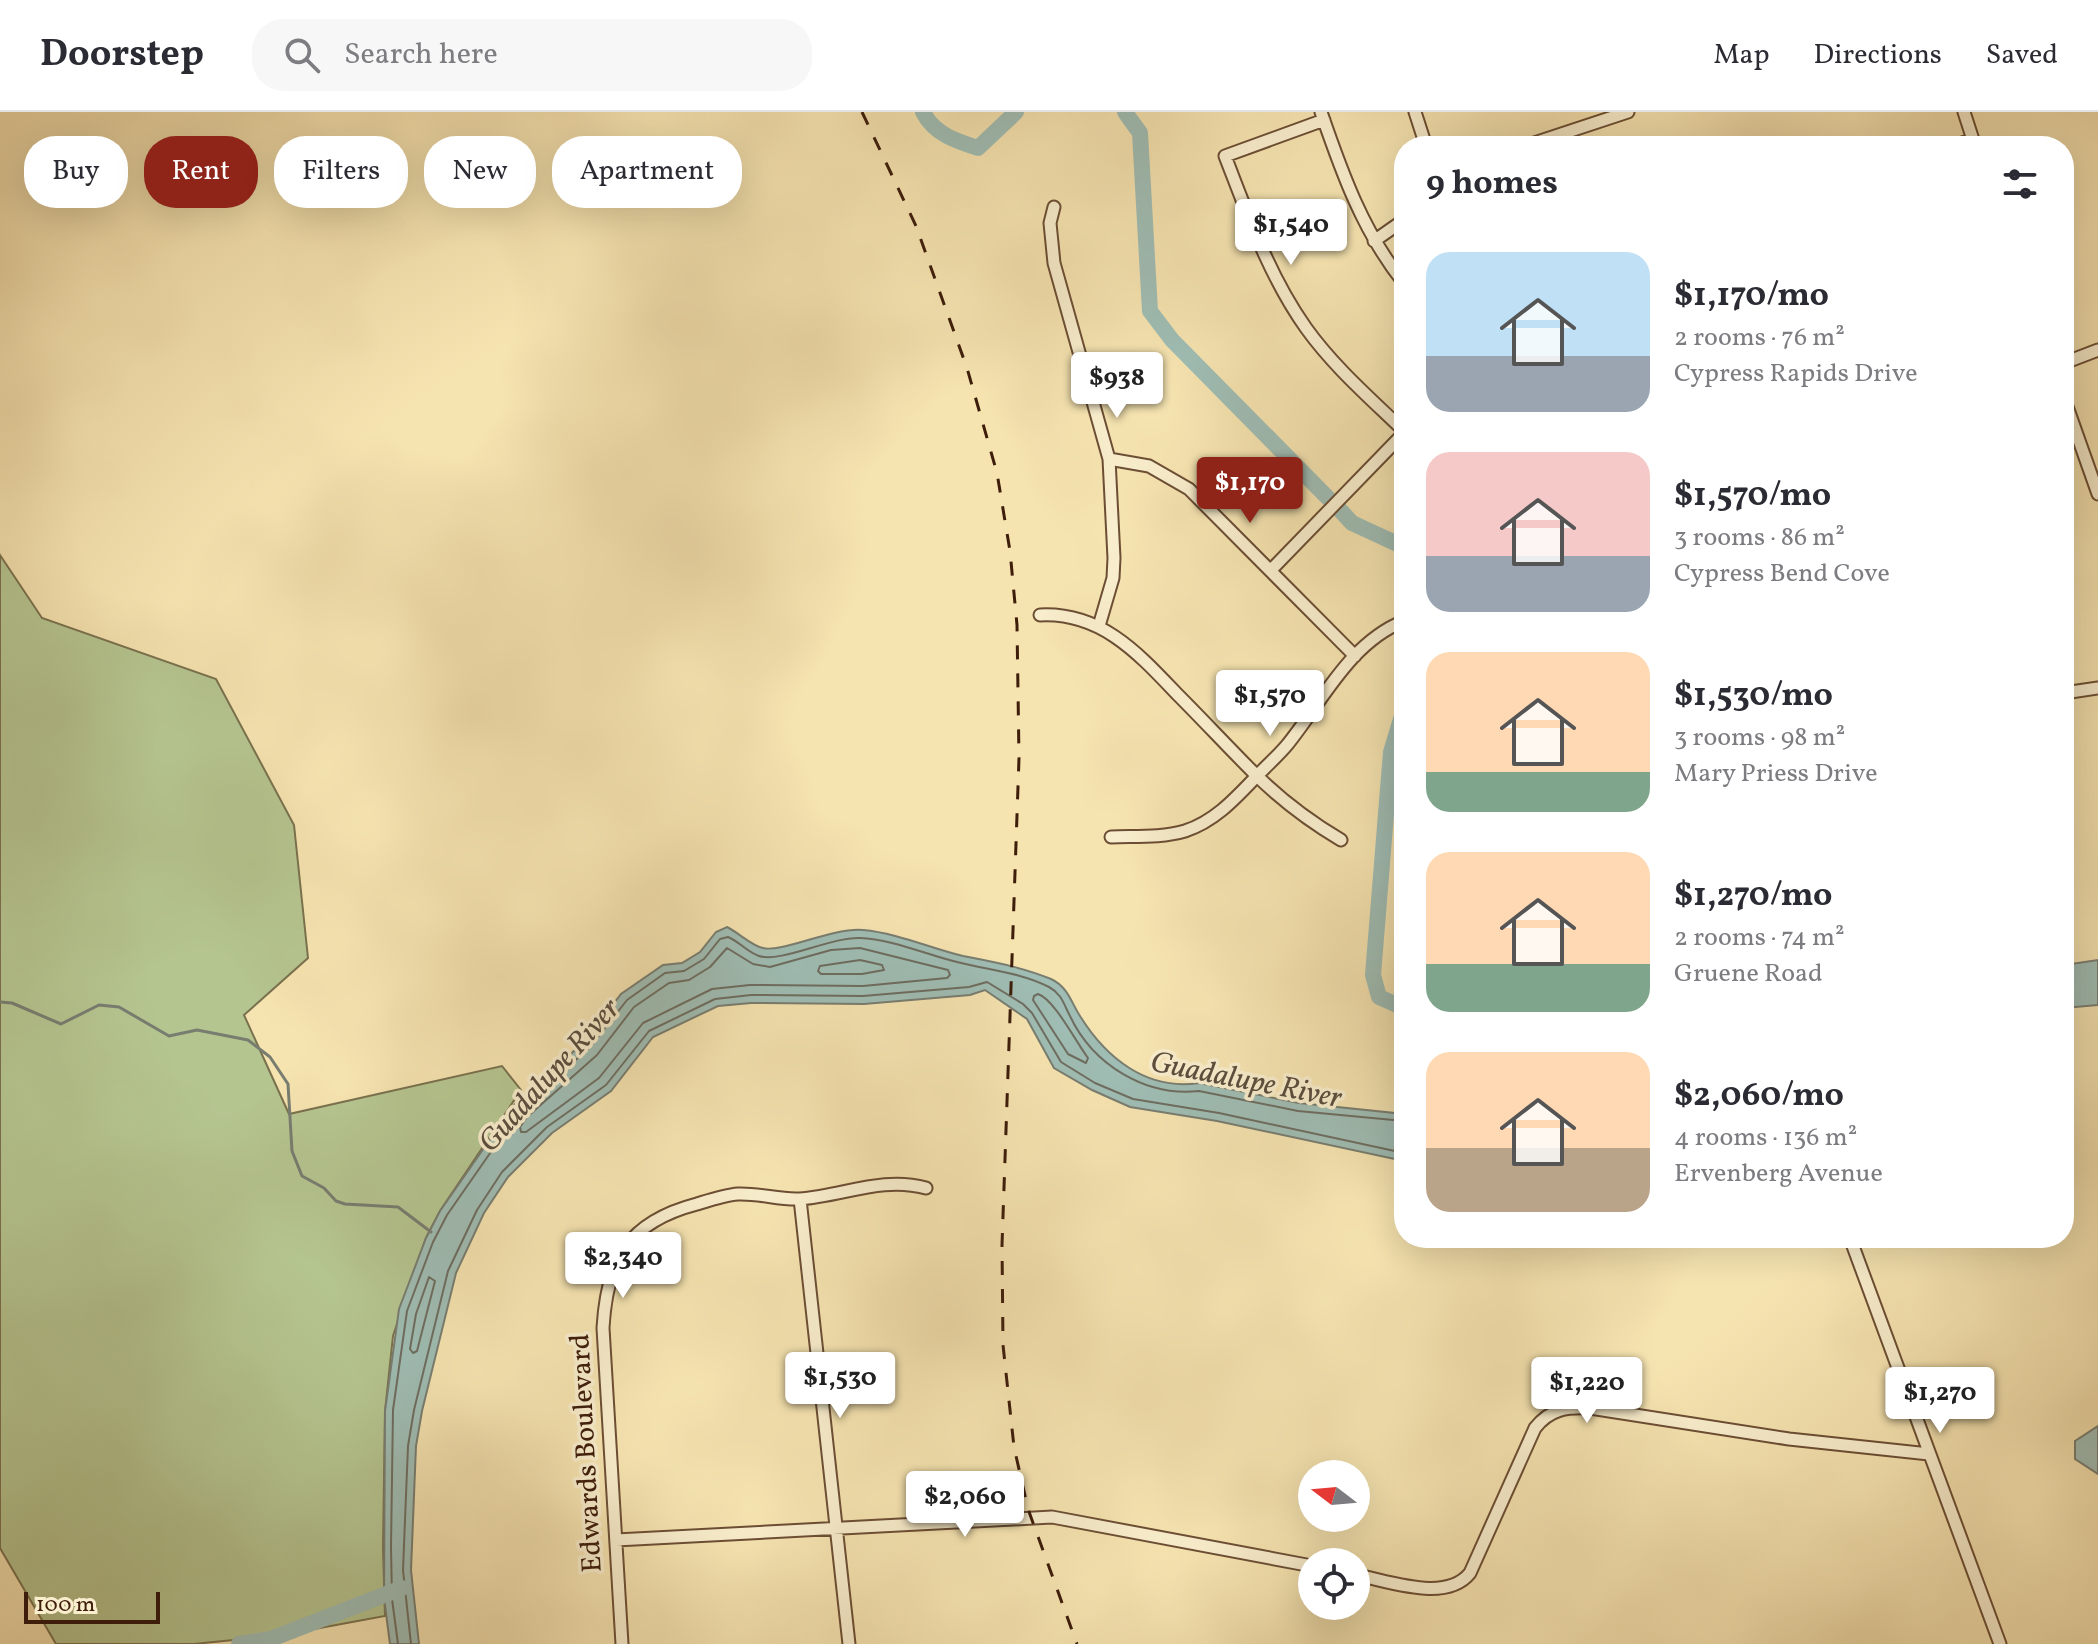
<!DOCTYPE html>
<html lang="en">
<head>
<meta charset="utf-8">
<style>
  :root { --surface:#fff; --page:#f7f7f7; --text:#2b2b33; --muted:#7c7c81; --line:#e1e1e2; --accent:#8f2418 }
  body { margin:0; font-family:Vollkorn,serif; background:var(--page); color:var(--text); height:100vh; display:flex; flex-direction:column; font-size:30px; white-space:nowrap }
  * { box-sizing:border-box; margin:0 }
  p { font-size:26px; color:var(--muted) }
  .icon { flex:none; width:44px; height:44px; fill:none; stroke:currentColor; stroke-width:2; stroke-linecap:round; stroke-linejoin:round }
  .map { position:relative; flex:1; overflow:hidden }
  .drawer { position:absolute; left:1394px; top:24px; width:680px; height:1112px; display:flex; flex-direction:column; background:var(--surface); border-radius:32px; box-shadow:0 8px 32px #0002 }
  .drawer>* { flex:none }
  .top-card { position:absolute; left:24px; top:24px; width:760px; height:72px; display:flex; gap:16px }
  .needle { width:52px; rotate:286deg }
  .controls { position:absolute; left:1298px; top:1348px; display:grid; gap:16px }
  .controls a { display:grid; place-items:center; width:72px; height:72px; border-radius:50%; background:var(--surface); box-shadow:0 8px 32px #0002; font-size:40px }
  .scale { position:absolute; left:24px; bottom:20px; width:136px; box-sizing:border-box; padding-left:8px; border:4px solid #3e1d0b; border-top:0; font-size:22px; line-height:28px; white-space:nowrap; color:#3e1d0b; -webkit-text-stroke:6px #f8edcc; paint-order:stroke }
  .price { position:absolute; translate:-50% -68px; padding:0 18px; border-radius:8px; background:#fff; color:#222; font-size:26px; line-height:52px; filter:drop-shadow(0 2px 4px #0008) }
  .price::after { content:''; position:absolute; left:50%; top:48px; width:24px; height:18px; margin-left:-12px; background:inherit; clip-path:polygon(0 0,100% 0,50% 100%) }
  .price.active { background:var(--accent); color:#fff }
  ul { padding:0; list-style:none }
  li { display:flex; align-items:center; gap:24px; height:200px; padding:0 32px }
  li span { display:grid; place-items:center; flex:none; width:224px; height:160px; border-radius:24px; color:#555 }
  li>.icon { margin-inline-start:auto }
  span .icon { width:96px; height:96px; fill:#fffc; stroke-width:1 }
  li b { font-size:34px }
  h2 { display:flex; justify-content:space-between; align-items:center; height:96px; padding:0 32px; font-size:34px }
  .chip { padding:0 28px; border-radius:32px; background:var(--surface); box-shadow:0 8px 32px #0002; font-size:28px; line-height:72px }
  .chip.active { background:var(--accent); color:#fff }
  header { display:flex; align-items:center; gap:48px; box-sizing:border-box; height:112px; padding:0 40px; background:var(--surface); border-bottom:2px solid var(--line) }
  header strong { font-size:38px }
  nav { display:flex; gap:44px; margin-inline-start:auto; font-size:28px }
  .search { width:560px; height:72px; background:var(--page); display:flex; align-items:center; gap:20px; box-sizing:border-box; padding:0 28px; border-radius:32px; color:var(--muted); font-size:30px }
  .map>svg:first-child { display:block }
</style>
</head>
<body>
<header>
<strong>Doorstep</strong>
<div class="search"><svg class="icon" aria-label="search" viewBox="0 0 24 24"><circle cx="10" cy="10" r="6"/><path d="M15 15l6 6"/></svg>Search here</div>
<nav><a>Map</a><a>Directions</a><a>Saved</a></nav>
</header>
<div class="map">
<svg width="2098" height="1532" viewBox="0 0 2098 1532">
  <rect width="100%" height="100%" fill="#f5e3b0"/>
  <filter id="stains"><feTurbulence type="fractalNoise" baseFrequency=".0025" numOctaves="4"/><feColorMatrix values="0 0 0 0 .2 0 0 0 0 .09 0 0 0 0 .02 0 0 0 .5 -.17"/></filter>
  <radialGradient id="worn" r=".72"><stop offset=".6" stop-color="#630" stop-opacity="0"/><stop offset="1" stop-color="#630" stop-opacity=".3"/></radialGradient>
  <path fill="#b5c590" stroke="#7a714e" stroke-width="2" d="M0 443 42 506 216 567 294 713 308 846 244 903 289 1002 502 954 521 978 440 1099 426 1126 393 1224 385 1299 383 1436 385 1504 282 1523 194 1532H56L0 1436Z"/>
  <path fill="#9fbdb4" stroke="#787d70" stroke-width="2" d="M727 815C739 821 752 834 763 836 782 841 833 815 863 818 897 821 930 836 963 844 993 850 1022 855 1051 867 1068 875 1071 890 1080 904 1106 946 1147 979 1199 971L1299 991 1404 1002V1049L1217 1009 1130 995 1092 978 1054 956 1027 907 985 878 970 883 864 892 751 891 718 894 653 925 611 979 552 1021 508 1065 484 1101 456 1161 422 1299 416 1334 411 1458 419 1532H390L384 1486 385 1299 399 1197 426 1126 440 1099 514 993 585 929 621 882 663 853 682 851 700 840 716 820Z
    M2098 848V893L2064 896V853Z
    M2098 1314V1362L2075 1347V1329Z"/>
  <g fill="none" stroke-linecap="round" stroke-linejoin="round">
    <path stroke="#6e6d60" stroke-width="2" d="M727 836 753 852 770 855 831 838 860 836 948 858 950 863 947 866 863 874 750 873 712 877 643 911 599 966 526 1020H521L520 1015 527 1005 597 943 634 895 669 871 689 868 710 855Z
      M860 848 882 853 884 858 862 862H821L818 859 820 854Z
      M1038 882C1054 887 1076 930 1088 946L1086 951 1068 942 1033 888 1034 884Z
      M429 1165 435 1169 417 1239 413 1241 410 1237 416 1202Z
      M398 1532 392 1487 391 1435 393 1298 407 1199 433 1130 447 1103 520 998 590 935 627 888 665 861 684 859 704 847 720 827 728 825C740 830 747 840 759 844 781 851 830 825 860 826 893 827 929 844 961 851 990 858 1022 861 1049 875 1062 882 1064 893 1070 904 1093 953 1146 985 1199 979L1298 999 1404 1009
      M411 1532 403 1458 408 1334 414 1298 448 1159 477 1098 502 1060 547 1015 606 973 649 919 715 887 751 883 863 884 969 875 987 870 1023 892 1032 901 1061 950 1095 971 1133 987 1219 1001 1404 1041"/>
    <path stroke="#787d70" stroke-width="3" d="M0 890 12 891 61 912 99 893 119 895 169 924 197 918 248 928 270 945 288 972 292 1039 302 1064 324 1076 336 1089 345 1092 398 1095 431 1120"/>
    <path stroke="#9fbdb4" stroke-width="16" d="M923 0C934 22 956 29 978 36L1016 0
      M1125 0 1140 21 1150 199 1172 228 1329 387
      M1340 398 1352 411 1404 435
      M1404 597 1391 640 1373 863 1379 885 1404 896
      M239 1532 271 1527 402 1476"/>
    <g stroke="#6c4e34" stroke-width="15">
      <path id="minor" d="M1321 0C1342 61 1363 120 1404 171
        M1415 0 1426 34
        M1964 0 1975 34
        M1324 8 1225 44C1248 103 1269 164 1306 216 1334 255 1370 286 1404 319
        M1525 34 1628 0
        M1954 34 1973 27
        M1054 95 1050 111 1054 151 1109 347 1114 446 1113 466 1099 514
        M1374 129 1404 108
        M2064 251 2098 238
        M2064 286 2098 382
        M1109 347 1149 354 1189 377 1355 544
        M1271 458 1404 321
        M1040 503C1101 500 1138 541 1177 582 1203 608 1228 635 1254 661 1280 687 1309 709 1341 728
        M2064 581 2098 576
        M1111 725C1135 724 1161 726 1185 719 1213 710 1233 689 1253 668 1264 656 1277 645 1287 633 1322 590 1349 531 1404 509
        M800 1087 849 1532
        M1850 1126 2000 1532
        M616 1428 1052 1405 1312 1454
        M1356 1463C1390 1469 1446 1491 1470 1461L1535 1316C1550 1297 1566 1295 1590 1296L1789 1327 1929 1342
        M622 1532 603 1216C607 1147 628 1110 697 1092 710 1088 725 1083 738 1082 759 1081 779 1088 799 1087 843 1084 882 1064 926 1076"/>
    </g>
    <use href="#minor" stroke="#f8edcc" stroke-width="11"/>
    <path stroke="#3e1d0b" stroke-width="3" stroke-dasharray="14 14" stroke-linecap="butt" d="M862 0 916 114 967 256 997 361 1010 439 1017 513 1019 646 1002 1133 1003 1233 1014 1335 1028 1397 1077 1532"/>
  </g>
  <g text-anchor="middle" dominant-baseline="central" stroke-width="7" stroke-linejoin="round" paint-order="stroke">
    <g font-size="28" fill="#3e1d0b" stroke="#f8edcc">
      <text transform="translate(587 1341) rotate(-93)">Edwards Boulevard</text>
    </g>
    <g font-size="30" font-style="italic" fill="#5b4d3e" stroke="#f8edcc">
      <text transform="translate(550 964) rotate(-48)">Guadalupe River</text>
      <text transform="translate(1246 969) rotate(11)">Guadalupe River</text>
    </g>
  </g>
  <rect width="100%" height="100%" filter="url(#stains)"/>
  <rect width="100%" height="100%" fill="url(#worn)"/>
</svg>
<div class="controls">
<a><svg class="needle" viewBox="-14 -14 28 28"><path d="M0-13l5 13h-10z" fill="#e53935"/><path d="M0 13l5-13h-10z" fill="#7c7c81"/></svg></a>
<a><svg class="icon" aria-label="locate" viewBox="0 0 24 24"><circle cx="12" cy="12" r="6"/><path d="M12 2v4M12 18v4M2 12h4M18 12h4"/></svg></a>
</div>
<div class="scale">100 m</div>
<b class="price" style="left:1291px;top:155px">$1,540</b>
<b class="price" style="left:1117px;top:308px">$938</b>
<b class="price active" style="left:1250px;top:413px">$1,170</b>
<b class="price" style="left:1270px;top:626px">$1,570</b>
<b class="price" style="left:623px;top:1188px">$2,340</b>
<b class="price" style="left:840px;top:1308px">$1,530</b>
<b class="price" style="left:1587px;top:1313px">$1,220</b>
<b class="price" style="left:1940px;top:1323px">$1,270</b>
<b class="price" style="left:965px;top:1427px">$2,060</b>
<div class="top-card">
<a class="chip">Buy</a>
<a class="chip active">Rent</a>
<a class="chip">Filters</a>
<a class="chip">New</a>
<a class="chip">Apartment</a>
</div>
<section class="drawer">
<h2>9 homes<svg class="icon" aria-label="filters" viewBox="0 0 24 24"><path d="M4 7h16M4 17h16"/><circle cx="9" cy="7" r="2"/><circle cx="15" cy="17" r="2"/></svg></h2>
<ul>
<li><span style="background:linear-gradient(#bfe0f5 65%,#9aa5b1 0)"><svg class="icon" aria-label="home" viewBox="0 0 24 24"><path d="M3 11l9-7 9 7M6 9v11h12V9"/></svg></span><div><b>$1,170/mo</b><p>2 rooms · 76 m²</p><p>Cypress Rapids Drive</p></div></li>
<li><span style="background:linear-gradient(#f6c9c9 65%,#9aa5b1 0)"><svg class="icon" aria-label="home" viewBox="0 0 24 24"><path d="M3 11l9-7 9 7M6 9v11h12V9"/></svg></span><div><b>$1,570/mo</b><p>3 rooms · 86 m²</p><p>Cypress Bend Cove</p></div></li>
<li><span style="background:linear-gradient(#ffd9b3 75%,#7fa58c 0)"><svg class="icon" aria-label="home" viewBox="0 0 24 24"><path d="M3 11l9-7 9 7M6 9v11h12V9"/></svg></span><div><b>$1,530/mo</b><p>3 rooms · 98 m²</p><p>Mary Priess Drive</p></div></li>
<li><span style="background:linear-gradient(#ffd9b3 70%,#7fa58c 0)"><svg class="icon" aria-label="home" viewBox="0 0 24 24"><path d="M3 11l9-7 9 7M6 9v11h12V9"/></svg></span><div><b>$1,270/mo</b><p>2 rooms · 74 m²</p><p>Gruene Road</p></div></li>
<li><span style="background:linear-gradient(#ffd9b3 60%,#b9a48a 0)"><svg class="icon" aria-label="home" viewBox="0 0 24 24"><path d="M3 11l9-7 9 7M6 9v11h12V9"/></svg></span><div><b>$2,060/mo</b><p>4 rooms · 136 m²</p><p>Ervenberg Avenue</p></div></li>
</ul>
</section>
</div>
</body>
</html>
